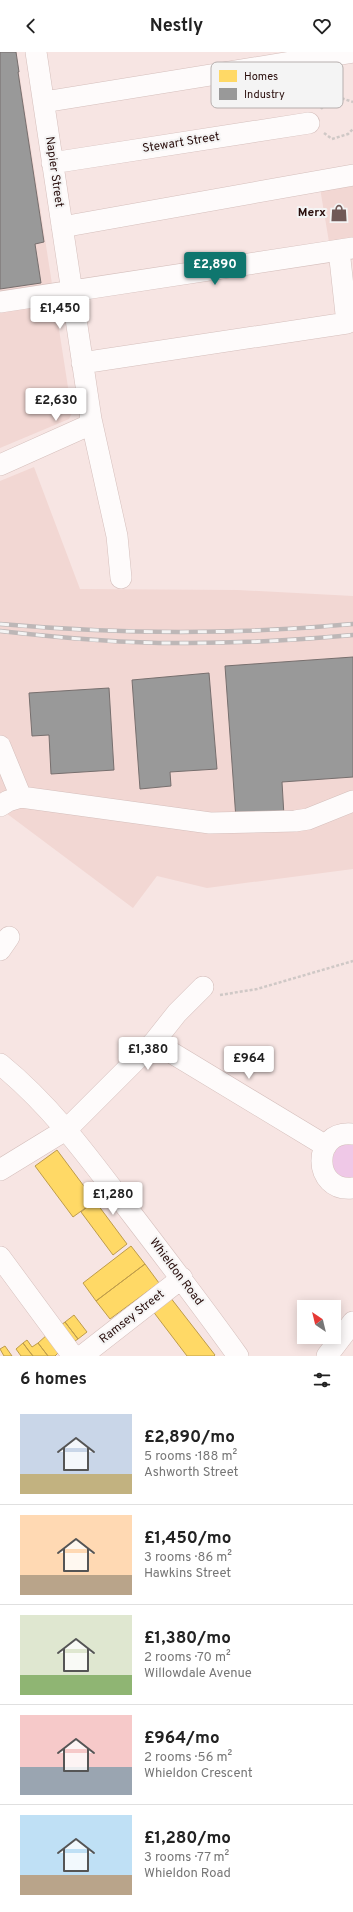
<!DOCTYPE html>
<html lang="en">
<head>
<meta charset="utf-8">
<style>
  :root { --surface:#fff; --page:#f2f2f2; --text:#222; --muted:#767676; --line:#e0e0e0; --accent:#0f766e }
  body { margin:0; font-family:Overpass,sans-serif; background:var(--page); color:var(--text); height:100vh; display:flex; flex-direction:column; font-size:15px; white-space:nowrap }
  * { box-sizing:border-box; margin:0 }
  p { font-size:13px; color:var(--muted) }
  .icon { flex:none; width:22px; height:22px; fill:none; stroke:currentColor; stroke-width:2; stroke-linecap:round; stroke-linejoin:round }
  .map { position:relative; height:1304px; overflow:hidden }
  .drawer { display:flex; flex-direction:column; background:var(--surface); flex:1 }
  .drawer>* { flex:none }
  .needle { width:26px; rotate:325deg }
  .fabs { position:absolute; left:297px; top:1248px; display:grid; gap:8px }
  .fabs a { display:grid; place-items:center; width:44px; height:44px; border-radius:0px; background:var(--surface); box-shadow:0 2px 10px #0003; font-size:20px }
  .price { position:absolute; translate:-50% -34px; padding:0 9px; border-radius:4px; background:#fff; color:#222; font-size:13px; line-height:26px; filter:drop-shadow(0 1px 2px #0008) }
  .price::after { content:''; position:absolute; left:50%; top:24px; width:12px; height:9px; margin-left:-6px; background:inherit; clip-path:polygon(0 0,100% 0,50% 100%) }
  .price.on { background:var(--accent); color:#fff }
  ul { padding:0; list-style:none }
  li { display:flex; align-items:center; gap:12px; height:100px; padding:0 20px }
  li+li { border-top:1px solid var(--line) }
  li span { display:grid; place-items:center; flex:none; width:112px; height:80px; border-radius:0px; color:#555 }
  li>.icon { margin-inline-start:auto }
  span .icon { width:48px; height:48px; fill:#fffc; stroke-width:1 }
  li b { font-size:17px }
  h2 { display:flex; justify-content:space-between; align-items:center; height:48px; padding:0 20px; font-size:17px }
  header { display:flex; justify-content:space-between; align-items:center; height:52px; padding:0 20px; background:var(--surface); font-size:18px; font-weight:700 }
  .map>svg:first-child { display:block }
</style>
</head>
<body>
<header><svg class="icon" aria-label="back" viewBox="0 0 24 24"><path d="M15 5l-7 7 7 7"/></svg>Nestly<svg class="icon" aria-label="heart" viewBox="0 0 24 24"><path d="M12 20l-8-8c-3-5 5-10 8-4 3-6 11-1 8 4z"/></svg></header>
<div class="map">
<svg width="353" height="1304" viewBox="0 0 353 1304">
  <rect width="100%" height="100%" fill="#f7e5e3"/>
  <path fill="#f2d7d3" d="M0 0H16L72 361 69 367 0 396Z
    M353 131V186L329 190 320 136Z
    M34 415 80 537 238 538 353 544V817L207 836 157 824 133 856 6 761 0 765V429Z"/>
  <path fill="#efc8e7" d="M353 1090V1127L339 1125 330 1113 337 1094Z"/>
  <path fill="#ffd966" stroke="#be9c4b" d="M57 1098 95 1149 73 1165 35 1114Z
    M95 1149 127 1192 113 1203 81 1160Z
    M131 1194 145 1212 96 1249 83 1231Z
    M145 1212 159 1231 110 1267 96 1249Z
    M170 1245 215 1303 214 1304H187L152 1258Z
    M74 1263 87 1280 78 1287 65 1270Z
    M65 1270 78 1287 69 1293 57 1276Z
    M48 1282 61 1298 55 1304H48L38 1291Z
    M27 1288 32 1295 38 1291 48 1304H33L23 1291Z
    M23 1291 28 1298 33 1304H21L16 1297Z
    M5 1294 12 1304H4L0 1297Z"/>
  <path fill="#999" stroke="#776f6e" d="M0 0H16L19 20H18L44 190 35 192 41 231 0 237Z
    M353 605V725L282 730 284 764 236 767 225 614Z
    M209 621 217 717 170 720 171 734 140 737 132 628Z
    M109 636 114 718 51 722 49 683 32 684 29 641Z"/>
  <g fill="none" stroke-linecap="round" stroke-linejoin="round">
    <g stroke="#d5bfbc" stroke-width="22">
      <path id="minor" d="M44 50 353 0
        M52 111 309 71
        M62 175 353 123
        M0 250 353 196
        M82 311 347 271 339 198
        M91 367 117 484 121 526
        M0 413 87 374 91 367 36 0
        M0 694 21 745
        M0 754 8 749 21 745 210 771 295 769 308 767 353 749
        M0 898 9 885
        M154 990 326 1094
        M0 1012C48 1051 84 1099 121 1148 161 1200 200 1251 238 1304
        M353 1082C311 1077 312 1141 353 1136
        M0 1118 67 1077 154 990 177 961 203 935
        M0 1205 73 1304
        M82 1304 182 1226
        M327 1304 353 1270"/>
    </g>
    <path stroke="#cfc8c6" stroke-width="2.5" stroke-dasharray="3 2" stroke-linecap="butt" d="M321 57 329 48 341 46 353 50
      M324 81 332 87 348 82 353 77
      M220 943 257 937 353 909"/>
    <use href="#minor" stroke="#fefbfb" stroke-width="21"/>
    <g stroke="#bdb7b7" stroke-width="4.5">
      <path id="rail" d="M0 572C117 582 236 583 353 572
        M0 579C62 586 126 592 189 591 243 591 298 588 353 583"/>
    </g>
    <use href="#rail" stroke="#f4f4f4" stroke-width="3" stroke-dasharray="9" stroke-linecap="butt"/>
  </g>
  <defs>
    <g id="shop-bare" transform="scale(1.38)"><path d="M-5-2.5h2.3a2.7 3.5 0 0 1 5.4 0H5L5.5 6h-11ZM-1.5-2.5h3a1.5 2.3 0 0 0-3 0Z" fill="#705957" stroke="#f4f4f4" stroke-width="2.5" paint-order="stroke"/></g>
  </defs>
  <g fill-rule="evenodd">
    <use href="#shop-bare" x="339" y="161"/>
  </g>
  <g text-anchor="middle" dominant-baseline="central" stroke-width="4" stroke-linejoin="round" paint-order="stroke">
    <g font-size="12" fill="#280d0b" stroke="#f4f4f4">
      <text transform="translate(181 91) rotate(-9)">Stewart Street</text>
      <text transform="translate(54 120) rotate(82)">Napier Street</text>
      <text transform="translate(176 1220) rotate(53)">Whieldon Road</text>
      <text transform="translate(132 1265) rotate(-38)">Ramsey Street</text>
    </g>
    <g font-size="12" font-weight="bold" fill="#280d0b" stroke="#f4f4f4" text-anchor="end">
      <text x="326" y="161">Merx</text>
    </g>
  </g>
  <rect x="211" y="10" width="132" height="46" rx="6" fill="#f4f4f4" stroke="#b7afae" stroke-width="1"/>
  <rect x="219" y="18" width="18" height="12" fill="#ffd966"/>
  <rect x="219" y="36" width="18" height="12" fill="#999"/>
  <g font-size="11" fill="#280d0b">
    <text x="244" y="28">Homes</text>
    <text x="244" y="46">Industry</text>
  </g>
</svg>
<div class="fabs">
<a><svg class="needle" viewBox="-14 -14 28 28"><path d="M0-13l5 13h-10z" fill="#e53935"/><path d="M0 13l5-13h-10z" fill="#767676"/></svg></a>
</div>
<b class="price on" style="left:215px;top:234px">£2,890</b>
<b class="price" style="left:60px;top:278px">£1,450</b>
<b class="price" style="left:56px;top:370px">£2,630</b>
<b class="price" style="left:148px;top:1019px">£1,380</b>
<b class="price" style="left:249px;top:1028px">£964</b>
<b class="price" style="left:113px;top:1164px">£1,280</b>
</div>
<section class="drawer">
<h2>6 homes<svg class="icon" aria-label="filters" viewBox="0 0 24 24"><path d="M4 7h16M4 17h16"/><circle cx="9" cy="7" r="2"/><circle cx="15" cy="17" r="2"/></svg></h2>
<ul>
<li><span style="background:linear-gradient(#c9d6e8 75%,#c2b280 0)"><svg class="icon" aria-label="home" viewBox="0 0 24 24"><path d="M3 11l9-7 9 7M6 9v11h12V9"/></svg></span><div><b>£2,890/mo</b><p>5 rooms · 188 m²</p><p>Ashworth Street</p></div></li>
<li><span style="background:linear-gradient(#ffd9b3 75%,#b9a48a 0)"><svg class="icon" aria-label="home" viewBox="0 0 24 24"><path d="M3 11l9-7 9 7M6 9v11h12V9"/></svg></span><div><b>£1,450/mo</b><p>3 rooms · 86 m²</p><p>Hawkins Street</p></div></li>
<li><span style="background:linear-gradient(#dfe7d0 75%,#8fb573 0)"><svg class="icon" aria-label="home" viewBox="0 0 24 24"><path d="M3 11l9-7 9 7M6 9v11h12V9"/></svg></span><div><b>£1,380/mo</b><p>2 rooms · 70 m²</p><p>Willowdale Avenue</p></div></li>
<li><span style="background:linear-gradient(#f6c9c9 65%,#9aa5b1 0)"><svg class="icon" aria-label="home" viewBox="0 0 24 24"><path d="M3 11l9-7 9 7M6 9v11h12V9"/></svg></span><div><b>£964/mo</b><p>2 rooms · 56 m²</p><p>Whieldon Crescent</p></div></li>
<li><span style="background:linear-gradient(#bfe0f5 75%,#b9a48a 0)"><svg class="icon" aria-label="home" viewBox="0 0 24 24"><path d="M3 11l9-7 9 7M6 9v11h12V9"/></svg></span><div><b>£1,280/mo</b><p>3 rooms · 77 m²</p><p>Whieldon Road</p></div></li>
</ul>
</section>
</body>
</html>
